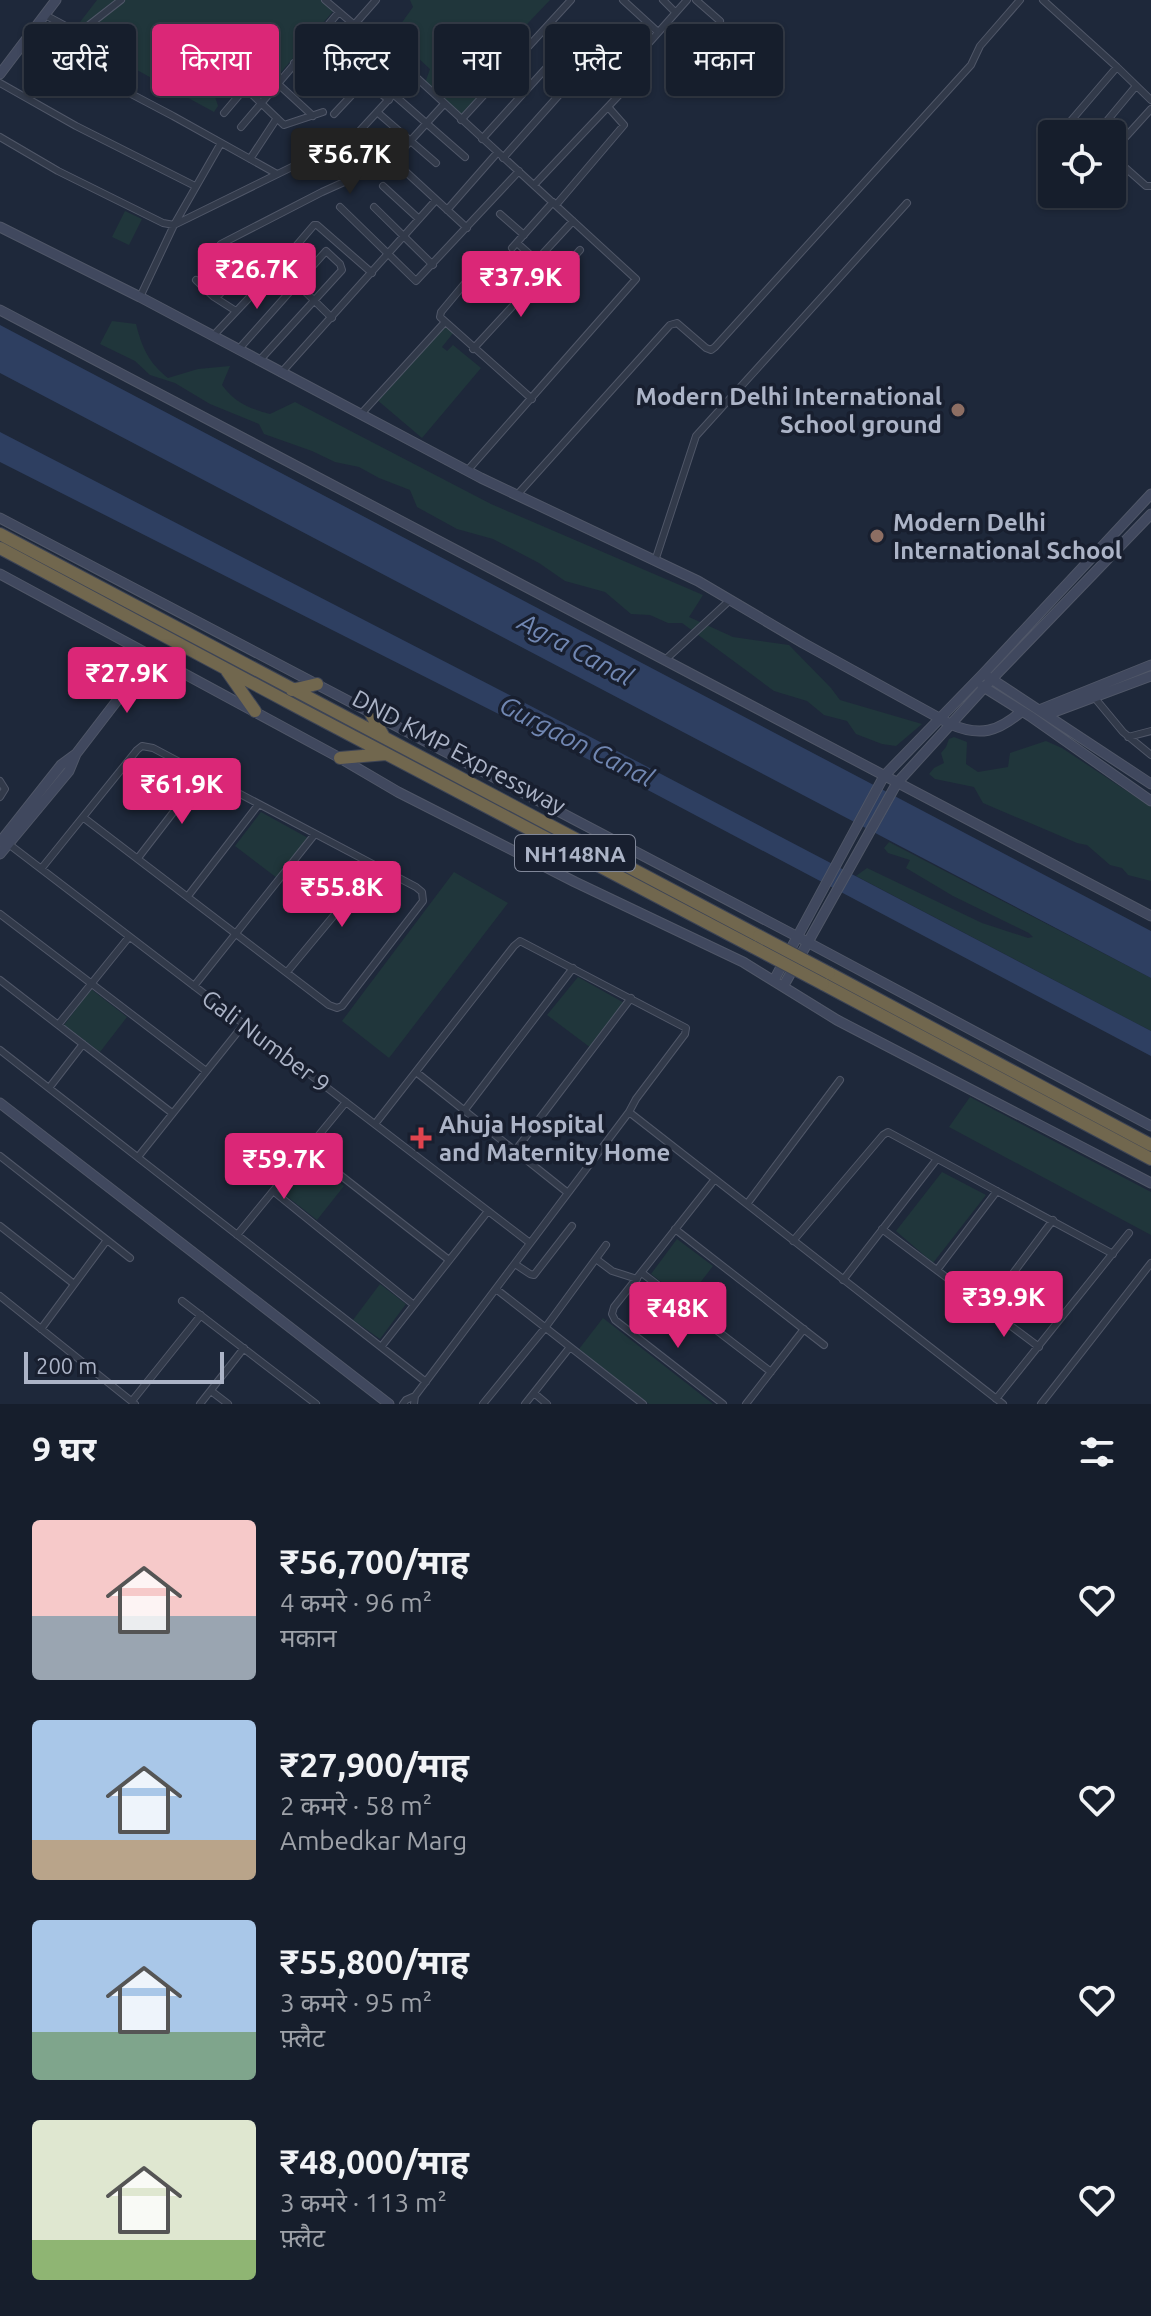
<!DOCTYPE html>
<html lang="hi">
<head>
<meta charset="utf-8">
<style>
  :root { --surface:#161e2c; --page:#1f2734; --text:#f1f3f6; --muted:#9ea2a9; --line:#353c48; --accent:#db2777 }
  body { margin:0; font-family:Ubuntu,"Noto Sans Devanagari",sans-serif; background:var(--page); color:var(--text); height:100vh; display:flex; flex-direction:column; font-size:30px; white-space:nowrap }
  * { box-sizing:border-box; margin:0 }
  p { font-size:26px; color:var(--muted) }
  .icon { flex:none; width:44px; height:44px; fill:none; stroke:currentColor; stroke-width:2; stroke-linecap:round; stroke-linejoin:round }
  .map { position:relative; height:1404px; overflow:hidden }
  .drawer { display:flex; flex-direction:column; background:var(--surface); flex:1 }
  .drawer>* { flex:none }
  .top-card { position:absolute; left:24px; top:24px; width:1104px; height:72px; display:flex; gap:16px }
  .fabs { position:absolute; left:1038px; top:120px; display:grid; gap:16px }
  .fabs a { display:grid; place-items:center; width:88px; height:88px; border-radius:8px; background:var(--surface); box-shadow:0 2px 6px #0004,0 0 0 2px var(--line); font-size:40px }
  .scale { position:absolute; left:24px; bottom:20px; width:200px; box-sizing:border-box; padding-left:8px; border:4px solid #acb4c7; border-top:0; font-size:22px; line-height:28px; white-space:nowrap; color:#acb4c7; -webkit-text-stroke:6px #181f2f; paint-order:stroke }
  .price { position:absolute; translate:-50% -68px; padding:0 18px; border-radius:8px; background:var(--accent); color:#fff; font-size:26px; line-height:52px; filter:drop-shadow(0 2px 4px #0008) }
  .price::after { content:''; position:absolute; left:50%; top:48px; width:24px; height:18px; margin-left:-12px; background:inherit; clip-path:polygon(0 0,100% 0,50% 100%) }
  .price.on { background:#222; color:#fff }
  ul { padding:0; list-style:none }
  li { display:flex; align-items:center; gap:24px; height:200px; padding:0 32px }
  li span { display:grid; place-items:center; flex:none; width:224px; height:160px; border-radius:8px; color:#555 }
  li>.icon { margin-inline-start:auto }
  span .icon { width:96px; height:96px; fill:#fffc; stroke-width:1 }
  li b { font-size:34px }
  h2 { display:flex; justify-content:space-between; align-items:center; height:96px; padding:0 32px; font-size:34px }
  .pill { padding:0 28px; border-radius:8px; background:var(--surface); box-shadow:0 2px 6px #0004,0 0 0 2px var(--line); font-size:28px; line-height:72px }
  .pill.on { background:var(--accent); color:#fff }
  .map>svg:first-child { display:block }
</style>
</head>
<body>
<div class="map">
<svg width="1151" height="1404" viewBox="0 0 1151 1404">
  <rect width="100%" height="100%" fill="#1e283a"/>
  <path fill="#20363b" d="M97 0H324L335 9 265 91 244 74 235 75 228 87 214 94 218 106 214 112 113 57 77 26Z
    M410 0H550L465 89 477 99 458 117 424 86 430 69 393 35 413 7Z
    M326 38 343 48 346 46 354 50 343 72 337 69 336 63 327 65 315 57Z
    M125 211 142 219 129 245 112 237Z
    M112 321 136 324C142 348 149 363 168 378L198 369 230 366 222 385C234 402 250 409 270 414L295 402 491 504 703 595 689 617 733 637 789 645 831 688 840 700 922 724 896 746 882 744 856 734 847 721 824 715 807 701 774 691 682 623H668L650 615 631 614 605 592 565 581 539 563 493 539 457 529 417 507 410 490 379 478 359 467 335 462 312 451 264 434 259 424 210 404 175 383 150 375 135 361 100 344Z
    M441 322 454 332 442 347 447 351 453 345 481 368 422 438 376 399Z
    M954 737 967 742 966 764 978 772 1008 767 1010 753 1046 741 1062 748 1151 807V881L1128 875 1122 868 1110 865 1087 845 1077 843 983 803 974 787 935 779 929 774 934 768 944 763 941 753 946 747 949 739Z
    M261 812 308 838 277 878 235 846Z
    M889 842 1151 978V1031L856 876 867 868 982 923 1028 938 1033 937 1029 933 953 896 906 868 910 860 888 853 884 848Z
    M454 872 508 903 389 1058 342 1021Z
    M578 977 626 1004 591 1048 547 1015Z
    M91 989 127 1017 100 1052 64 1025Z
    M970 1097 1151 1192V1235L949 1127Z
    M308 1157 344 1186 317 1220 280 1191Z
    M942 1172 986 1195 933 1263 896 1231Z
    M677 1239 713 1266 686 1301 651 1274Z
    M380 1284 406 1304 380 1339 353 1320Z
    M603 1318 713 1404H649L579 1349Z"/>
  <path fill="#2e3f61" d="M0 325 1151 931V978L0 373Z
    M0 432 581 732 1151 1031V1056L627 779 0 462Z"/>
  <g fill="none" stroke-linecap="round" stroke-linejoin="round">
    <g stroke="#505768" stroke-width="8">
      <path id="street" d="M325 0 417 78 636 279 467 471
        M623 0 658 32
        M663 0 675 12
        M696 0 720 21
        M1043 0 1117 67
        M45 15 75 31 80 32 121 0
        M354 25 376 0
        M27 39 173 116 277 174
        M632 62 687 0
        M294 63 324 90
        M238 81 284 125 323 112
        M0 83 76 126 195 186
        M277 83 313 116
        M393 94 465 157
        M377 112 436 163
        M224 113 246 87
        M334 114 363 83 366 82 389 100
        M461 120 571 0
        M241 127 339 12
        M1063 130 1117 67 1151 100
        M1096 134 1136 86
        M0 137 58 171 163 223 174 225 355 136 412 74
        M482 139 577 34
        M1112 152 1151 109
        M1112 156 1146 186H1151
        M503 158 599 50
        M250 159 277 118
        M393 160 467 228
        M534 185 639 74
        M383 186 419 219
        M556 205 624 125 609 108
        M340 207 416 281 519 171
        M374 207 433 265
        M447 210 497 153
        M500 214 524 235
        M517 243 562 283
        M221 244 322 192 393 160 444 104
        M512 248 553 202
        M536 261 573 221
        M481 264 441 312 440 317 532 399
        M279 266 332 318
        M555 278 580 250
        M196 280 214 297 236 311
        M140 297 174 225 221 143
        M216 298 253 258
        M213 336 279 266 314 225H317L372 273
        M473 349 546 270
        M238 350 326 251 340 264 342 270 259 361
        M281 373 436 200
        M361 414 445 322
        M517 495 670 325 677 323 706 348 711 350 715 347 971 65 980 46 1020 0
        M655 561 696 436 907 203
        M665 660 730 600
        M1094 697 1123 732 1151 755
        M1128 737 1151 731
        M0 781 5 789 0 797
        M6 842 530 1243
        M138 858 202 775
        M41 869 137 750 142 746 153 748 416 887 422 892 423 901 342 1006 337 1008 329 1005 84 818
        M188 896 258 805
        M0 914 206 1071
        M287 972 375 866
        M0 980 172 1113
        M194 986 315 834
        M58 1025 129 937
        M0 1050 426 1382
        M416 1072 568 1193
        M49 1088 83 1044
        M464 1111 573 968
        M629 1112 1003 1404
        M375 1124 514 946 520 941 686 1028 685 1034 636 1099 629 1112 415 1396
        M307 1149 449 1260
        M515 1151 631 998
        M0 1156 130 1258
        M138 1157 244 1024
        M715 1179 614 1307 612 1314 615 1320 723 1404
        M273 1191 414 1305
        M747 1204 840 1080
        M0 1226 74 1284
        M675 1229 824 1345
        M882 1229 1039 1347
        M237 1235 346 1102
        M793 1241 883 1135 888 1132 1113 1254
        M596 1259 612 1271 637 1279
        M515 1264 530 1274 534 1275 572 1226
        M937 1270 997 1191
        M642 1273 771 1372
        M843 1280 937 1159
        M496 1289 643 1404
        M0 1296 135 1404
        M182 1301 316 1404
        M987 1308 1053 1220
        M41 1329 107 1240
        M381 1347 488 1211
        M211 1391 228 1404
        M534 1393 547 1404
        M996 1399 1129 1233
        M132 1401 201 1315
        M200 1404 244 1348
        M403 1404 406 1400 415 1396 414 1404
        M483 1404 545 1328 606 1245
        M525 1404 570 1347
        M746 1404 804 1329
        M1041 1404 1151 1263"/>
    </g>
    <g stroke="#505768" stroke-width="11">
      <path id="secondary" d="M0 74 56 0
        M0 227 140 297 481 478 698 581 803 643 950 724C980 737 998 732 1022 711
        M0 310 1151 916
        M0 518 796 936 1151 1126
        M0 574 340 758 398 792 575 882 743 962 837 1020 1151 1183
        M987 676 1151 784
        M982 686 1030 716 1151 801
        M1039 710 1151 665
        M1046 715 1151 676
        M0 842 61 765 76 754
        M0 854 69 771 76 754 152 655
        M774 980 884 776 984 673 1151 494
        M784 985 897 783 992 679 1151 514
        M0 1103 389 1404"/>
    </g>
    <g stroke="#3d4455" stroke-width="14">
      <path id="highway" d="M0 534 759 936
        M0 548 301 709 753 947
        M227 671 255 711
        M292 690 317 684
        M370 712 384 737
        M340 758 386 754
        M829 973 1151 1145
        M823 984 1151 1159"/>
    </g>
    <use href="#street" stroke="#323a4a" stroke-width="6"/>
    <use href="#secondary" stroke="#40485e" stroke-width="9"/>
    <use href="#highway" stroke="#71674e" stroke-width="12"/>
    <g stroke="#3d4455" stroke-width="14" stroke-linecap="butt">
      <path id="highway-bridge" d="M759 936 829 973
        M753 947 823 984"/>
    </g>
    <use href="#highway-bridge" stroke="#71674e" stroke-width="12"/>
  </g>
  <g fill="#8d6e63" stroke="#181f2f" stroke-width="3">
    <circle cx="958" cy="410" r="8"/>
    <circle cx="877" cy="536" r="8"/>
  </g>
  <path fill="#e0444e" stroke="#181f2f" stroke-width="3" d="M417 1126h8v8h8v8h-8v8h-8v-8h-8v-8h8z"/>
  <g text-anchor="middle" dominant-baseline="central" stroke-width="7" stroke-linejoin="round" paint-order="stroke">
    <rect fill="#181f2f" stroke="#808799" stroke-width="2" x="515" y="835" width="120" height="36" rx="6"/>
    <g font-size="22" font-weight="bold" fill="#acb4c7">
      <text x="575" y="853">NH148NA</text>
    </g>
    <g font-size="24" font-weight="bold" fill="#acb4c7" stroke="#181f2f" text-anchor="start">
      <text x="942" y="396" text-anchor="end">Modern Delhi International<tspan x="942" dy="28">School ground</tspan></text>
      <text x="893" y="522">Modern Delhi<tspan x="893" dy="28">International School</tspan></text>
      <text x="439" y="1124">Ahuja Hospital<tspan x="439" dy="28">and Maternity Home</tspan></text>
    </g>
    <g font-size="24" fill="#acb4c7" stroke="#181f2f">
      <text transform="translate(459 752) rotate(28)">DND KMP Expressway</text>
      <text transform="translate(266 1041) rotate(37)">Gali Number 9</text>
    </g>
    <g font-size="26" font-style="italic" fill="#7187b2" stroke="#181f2f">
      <text transform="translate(576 649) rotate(28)">Agra Canal</text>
      <text transform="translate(577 741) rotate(27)">Gurgaon Canal</text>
    </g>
  </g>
</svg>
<div class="fabs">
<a><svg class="icon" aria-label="locate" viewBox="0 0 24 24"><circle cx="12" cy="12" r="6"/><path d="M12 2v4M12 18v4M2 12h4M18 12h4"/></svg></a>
</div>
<div class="scale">200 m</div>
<b class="price on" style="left:350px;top:196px">₹56.7K</b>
<b class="price" style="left:257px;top:311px">₹26.7K</b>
<b class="price" style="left:521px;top:319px">₹37.9K</b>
<b class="price" style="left:127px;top:715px">₹27.9K</b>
<b class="price" style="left:182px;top:826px">₹61.9K</b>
<b class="price" style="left:342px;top:929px">₹55.8K</b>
<b class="price" style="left:284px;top:1201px">₹59.7K</b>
<b class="price" style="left:1004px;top:1339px">₹39.9K</b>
<b class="price" style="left:678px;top:1350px">₹48K</b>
<div class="top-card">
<a class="pill">खरीदें</a>
<a class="pill on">किराया</a>
<a class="pill">फ़िल्टर</a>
<a class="pill">नया</a>
<a class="pill">फ़्लैट</a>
<a class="pill">मकान</a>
</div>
</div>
<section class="drawer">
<h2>9 घर<svg class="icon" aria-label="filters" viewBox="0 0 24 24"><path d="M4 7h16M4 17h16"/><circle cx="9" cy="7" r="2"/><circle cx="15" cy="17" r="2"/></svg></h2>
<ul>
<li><span style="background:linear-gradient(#f6c9c9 60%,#9aa5b1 0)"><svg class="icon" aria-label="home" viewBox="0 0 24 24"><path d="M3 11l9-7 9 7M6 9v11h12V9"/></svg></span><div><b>₹56,700/माह</b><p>4 कमरे · 96 m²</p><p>मकान</p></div><svg class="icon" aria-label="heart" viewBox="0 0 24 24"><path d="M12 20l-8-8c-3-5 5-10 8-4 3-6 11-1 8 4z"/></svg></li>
<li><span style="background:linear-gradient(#a9c7e8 75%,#b9a48a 0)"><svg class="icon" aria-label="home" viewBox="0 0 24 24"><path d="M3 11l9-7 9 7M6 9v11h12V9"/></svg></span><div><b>₹27,900/माह</b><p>2 कमरे · 58 m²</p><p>Ambedkar Marg</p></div><svg class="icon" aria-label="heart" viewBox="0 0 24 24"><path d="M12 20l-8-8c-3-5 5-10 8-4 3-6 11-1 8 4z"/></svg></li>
<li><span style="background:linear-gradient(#a9c7e8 70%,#7fa58c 0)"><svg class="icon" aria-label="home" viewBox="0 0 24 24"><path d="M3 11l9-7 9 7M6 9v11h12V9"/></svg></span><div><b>₹55,800/माह</b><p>3 कमरे · 95 m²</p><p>फ़्लैट</p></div><svg class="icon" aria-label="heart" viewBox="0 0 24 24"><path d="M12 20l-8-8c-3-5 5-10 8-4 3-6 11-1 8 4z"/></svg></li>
<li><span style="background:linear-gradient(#dfe7d0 75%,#8fb573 0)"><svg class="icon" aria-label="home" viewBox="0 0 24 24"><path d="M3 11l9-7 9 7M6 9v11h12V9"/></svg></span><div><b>₹48,000/माह</b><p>3 कमरे · 113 m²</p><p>फ़्लैट</p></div><svg class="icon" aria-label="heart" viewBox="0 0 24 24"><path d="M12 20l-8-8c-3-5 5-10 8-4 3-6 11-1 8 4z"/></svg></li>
</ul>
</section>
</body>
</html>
